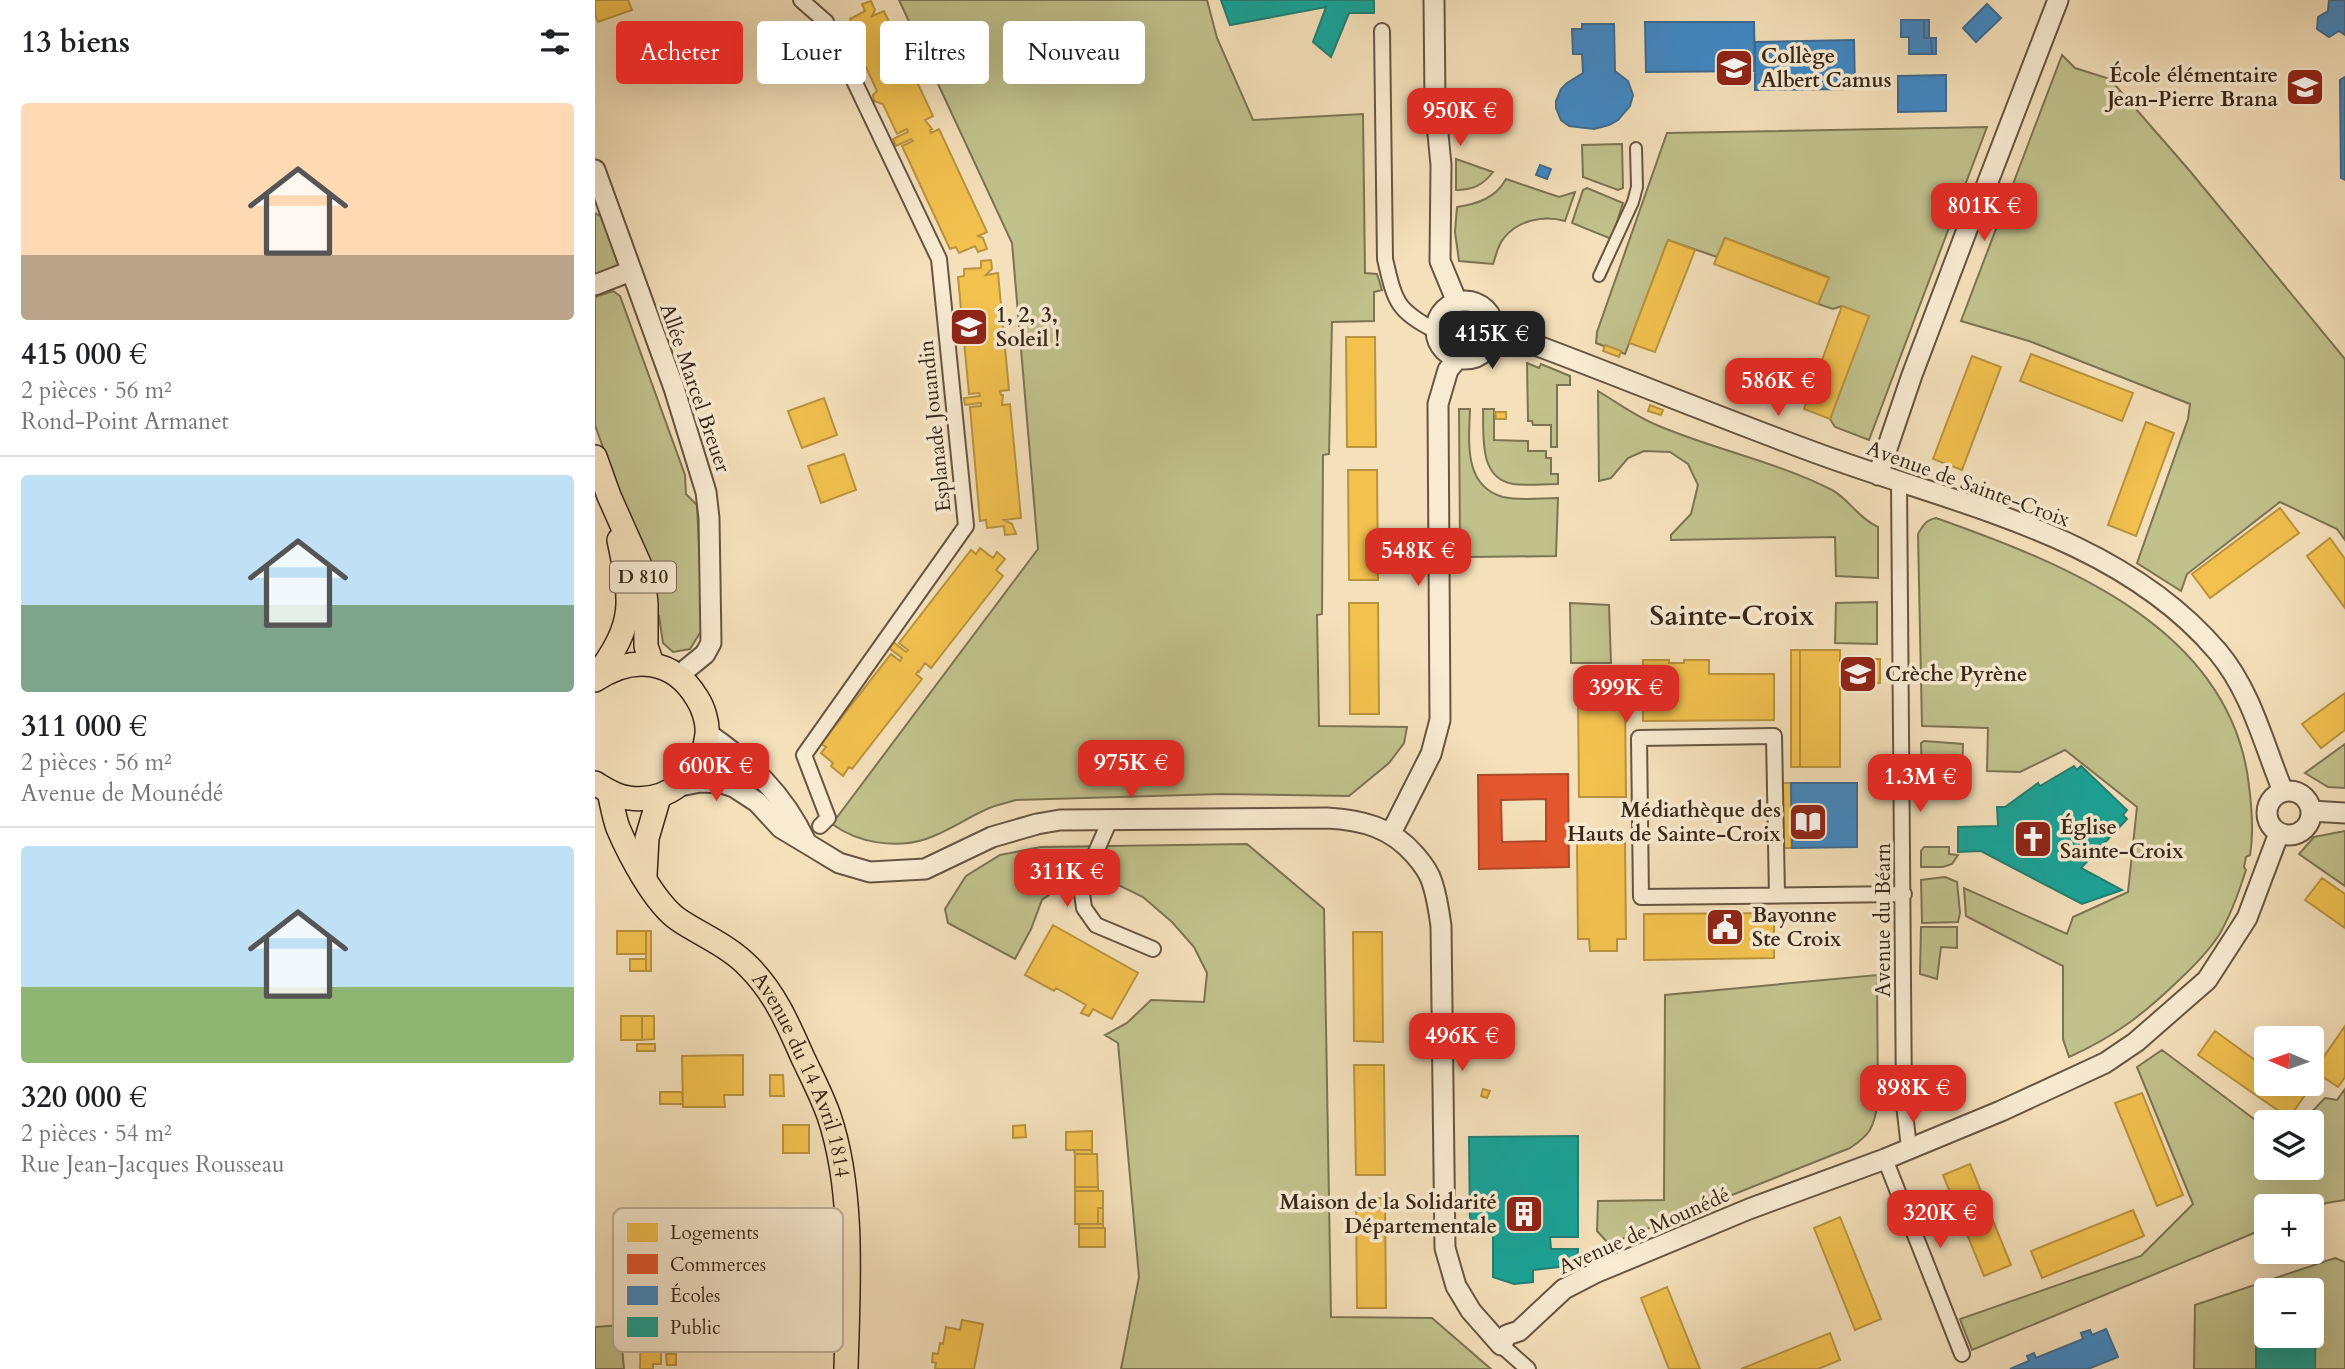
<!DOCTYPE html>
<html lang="fr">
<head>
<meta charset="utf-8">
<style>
  :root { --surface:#fff; --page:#f6f6f6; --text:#202124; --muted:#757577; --line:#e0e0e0; --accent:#d93025 }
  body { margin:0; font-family:Cardo,serif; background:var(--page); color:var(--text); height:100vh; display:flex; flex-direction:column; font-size:26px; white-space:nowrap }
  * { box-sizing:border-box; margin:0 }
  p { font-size:23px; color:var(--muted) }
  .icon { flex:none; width:38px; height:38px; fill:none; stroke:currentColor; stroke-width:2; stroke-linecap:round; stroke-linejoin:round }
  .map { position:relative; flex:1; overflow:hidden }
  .sheet { display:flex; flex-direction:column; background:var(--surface); width:595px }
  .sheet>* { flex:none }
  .hud { position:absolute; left:21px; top:21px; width:665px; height:63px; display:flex; gap:14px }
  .needle { width:46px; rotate:272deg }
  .controls { position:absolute; left:1659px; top:1026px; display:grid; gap:14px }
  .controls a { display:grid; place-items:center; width:70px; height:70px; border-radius:7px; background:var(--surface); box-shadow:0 7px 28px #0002; font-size:35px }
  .price { position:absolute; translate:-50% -60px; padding:0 16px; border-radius:14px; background:var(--accent); color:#fff; font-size:23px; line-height:46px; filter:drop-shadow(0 2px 4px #0008) }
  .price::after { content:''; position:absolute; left:50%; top:42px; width:21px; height:16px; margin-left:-10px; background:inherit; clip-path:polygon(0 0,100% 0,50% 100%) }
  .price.active { background:#222; color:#fff }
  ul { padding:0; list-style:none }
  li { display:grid; align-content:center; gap:14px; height:371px; padding:0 21px }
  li+li { border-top:2px solid var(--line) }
  li span { display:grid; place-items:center; height:217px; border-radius:7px; color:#555 }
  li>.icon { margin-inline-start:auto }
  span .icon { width:126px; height:126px; fill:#fffc; stroke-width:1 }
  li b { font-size:30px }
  h2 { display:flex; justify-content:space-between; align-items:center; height:84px; padding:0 21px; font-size:30px }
  .pill { padding:0 24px; border-radius:7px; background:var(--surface); box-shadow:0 7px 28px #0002; font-size:24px; line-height:63px }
  .pill.active { background:var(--accent); color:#fff }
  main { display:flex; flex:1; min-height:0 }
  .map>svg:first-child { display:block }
</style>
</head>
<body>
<main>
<section class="sheet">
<h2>13 biens<svg class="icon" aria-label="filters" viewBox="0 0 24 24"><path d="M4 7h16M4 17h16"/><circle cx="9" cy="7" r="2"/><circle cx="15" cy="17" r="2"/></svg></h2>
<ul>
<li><span style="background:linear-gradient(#ffd9b3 70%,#b9a48a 0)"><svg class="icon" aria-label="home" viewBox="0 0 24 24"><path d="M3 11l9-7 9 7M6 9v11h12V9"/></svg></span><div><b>415 000 €</b><p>2 pièces · 56 m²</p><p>Rond-Point Armanet</p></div></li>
<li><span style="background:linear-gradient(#bfe0f5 60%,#7fa58c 0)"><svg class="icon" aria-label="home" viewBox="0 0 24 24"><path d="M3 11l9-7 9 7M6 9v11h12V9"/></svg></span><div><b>311 000 €</b><p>2 pièces · 56 m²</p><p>Avenue de Mounédé</p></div></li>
<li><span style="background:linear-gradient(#bfe0f5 65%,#8fb573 0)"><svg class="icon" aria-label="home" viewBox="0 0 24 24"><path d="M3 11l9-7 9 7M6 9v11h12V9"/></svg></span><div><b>320 000 €</b><p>2 pièces · 54 m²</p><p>Rue Jean-Jacques Rousseau</p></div></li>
</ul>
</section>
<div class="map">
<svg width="1750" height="1369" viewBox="0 0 1750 1369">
  <rect width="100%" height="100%" fill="#f4e0ba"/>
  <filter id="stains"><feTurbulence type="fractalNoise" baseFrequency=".00286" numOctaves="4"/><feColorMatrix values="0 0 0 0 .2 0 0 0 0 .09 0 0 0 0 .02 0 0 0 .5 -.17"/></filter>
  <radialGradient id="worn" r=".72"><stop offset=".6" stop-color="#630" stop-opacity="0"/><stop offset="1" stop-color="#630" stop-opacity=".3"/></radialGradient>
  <path fill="#c1c18c" stroke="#7c7453" stroke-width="2" fill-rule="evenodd" d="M304 0H612L622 38 658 120 768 114 770 273 782 274 787 290 779 292V321L737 322 734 454 728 455 727 614 722 615 724 726 812 727 809 743 794 763 754 796 626 794 421 800C411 803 399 805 390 810 370 819 352 832 331 839 301 849 263 843 237 824L443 549 417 243Z
    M1467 55 1480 68 1515 79 1594 170 1750 359V540L1742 529 1685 502 1592 574 1586 591 1542 563 1593 419 1595 404 1434 341 1366 321Z
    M1392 127 1274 440 1240 427 1235 419 1273 316 1247 306 1238 309 1223 304 1233 277 1130 238 1122 257 1073 240 1030 354 1001 343 1002 332 1072 133Z
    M1027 144 1028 188 1023 190 988 177 987 145Z
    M861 159 898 172C888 185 878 190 861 190Z
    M911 179 964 197 980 192 970 221C949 215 923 220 909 238 903 244 901 256 898 264L864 261 860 232 862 207C882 204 901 198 911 179Z
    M992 188 1028 203 1017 237 1014 238 977 223 988 190Z
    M0 213 7 217 24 267 0 280Z
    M18 291 25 296 90 475 91 494 102 505 108 628 95 649 78 652 68 643 64 616 58 615 16 470 0 425V297Z
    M932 363 944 368 946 364 975 376V385H962V447H956V425H938L937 421H933Z
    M1003 391C1023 403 1043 418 1064 426 1121 450 1182 462 1237 490 1254 499 1263 518 1283 527V578L1241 576 1240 537 1076 540V535L1096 514 1103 485 1093 464 1075 452 1049 451 1033 458 1016 478 1004 481Z
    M864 409H875C874 441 868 486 908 497 925 501 946 498 963 498L961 556 876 557 870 553 865 543Z
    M888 409H899V440L933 441V451H951V458H956V474H963V484C948 484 932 486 918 484 883 478 889 435 888 409Z
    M1341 518C1471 564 1637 629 1654 786 1657 809 1659 832 1655 855L1651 857 1649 867 1651 870C1644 892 1636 915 1624 935 1613 952 1599 966 1584 980 1549 1014 1519 1037 1474 1057L1468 1039V966L1371 916 1369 888 1472 934 1478 917 1533 892 1542 807 1470 750 1425 772 1392 771 1393 728 1327 726 1323 534C1328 525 1331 520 1341 518Z
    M1282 602V644L1240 643 1241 603Z
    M975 603 1014 605 1016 663H976Z
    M1329 741 1368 744 1367 783H1327L1326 743Z
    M1750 744V788L1733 787 1710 773Z
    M1750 831V886L1704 854 1719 837Z
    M652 844 729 909 736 1317 837 1318 896 1369H526L544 1277 523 1043 510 1035 532 1023 556 1000 609 1002 612 973 599 947 577 922 548 897 497 872 470 883 447 900 436 929 420 959 353 923 350 909 371 876 405 855 446 847Z
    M1329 847H1354V854L1363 855 1357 864 1348 867H1326V851Z
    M1350 877 1362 882 1365 913 1363 922 1327 923 1326 880Z
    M1326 927H1362V948L1346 947 1342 979 1325 974Z
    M1282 975 1283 1104C1278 1128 1276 1134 1255 1148L1014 1244 1002 1231 1003 1201 1069 1200 1070 995Z
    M1567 1050 1671 1128V1167H1717V1122H1707L1730 1098 1742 1100 1750 1089V1200L1731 1203 1717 1209V1206H1671V1228L1377 1350 1365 1319 1546 1256 1598 1204 1542 1067Z
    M1740 1258 1750 1262V1369H1599L1600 1305ZM1671 1290H1717V1335H1671Z
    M25 1325 29 1369H0V1327Z"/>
  <path fill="#f2c14e" stroke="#ba933e" stroke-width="2" d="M0 0H33L37 10 3 22 0 14Z
    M276 1 280 10 277 16 289 11 338 116 330 120 337 129 335 130 336 133 344 129 392 232 383 236 388 238 392 249 383 252 380 246 364 253 361 247 355 249 307 146 318 141 316 139 301 146 298 139 313 132 312 129 302 134 288 104 279 101 278 95 282 91 253 28 258 26 255 19 270 11 267 4Z
    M1130 238 1234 278 1223 304 1119 264Z
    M1073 240 1100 250 1060 352 1034 343Z
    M396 260 397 269 391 275 403 273 414 390 405 391 406 395H408L407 405 415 404 426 518 409 520 417 524 421 534 410 535 409 526 392 528 391 520 385 521 375 407 386 406V403L370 405 369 398 385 396 384 393 374 394 363 277 369 276V269L386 268V261Z
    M1247 306 1274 316 1235 419 1209 409Z
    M751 337H780L781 447H752Z
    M1010 345 1026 351 1024 357 1008 351Z
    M1436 354 1538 393 1527 421 1425 381Z
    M1377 356 1406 367 1367 470 1338 459Z
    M229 398 242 435 207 448 193 411Z
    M1055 405 1068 410 1066 415 1053 411Z
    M900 412H911V419H901Z
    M1551 422 1579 433 1541 536 1513 525Z
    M249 454 261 490 226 503 213 466Z
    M753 470H782L783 580H754Z
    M1685 508 1704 533 1615 598 1597 574Z
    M1735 538 1750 559V608L1712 556Z
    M385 548 398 558 402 552 410 559 401 570 408 576 336 668 330 663 324 672 323 671 321 674 327 679 257 769 254 767 248 776 236 766 238 763 226 753 231 747 226 744 296 654 305 661 307 658 294 648 298 642 311 652 313 650 304 643 376 550 381 554Z
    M754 603H783L784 714H755Z
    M1196 650H1205V767H1196Z
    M1205 650H1245V767H1205Z
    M1279 659H1285V683H1279Z
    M1048 660H1074V663H1089V660H1114V674H1179V720L1048 721Z
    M993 687H1021L1022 697H1030L1031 797H984L983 698H994Z
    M1750 693V730L1726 748 1707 724Z
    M1186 783H1196L1197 848H1187Z
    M982 841H1030L1031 939H1022V951H995L994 939H983Z
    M1727 878 1750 894V928L1710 900Z
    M1179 913V958L1049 960V914Z
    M458 925 543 973 517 1019 498 1009 494 1016 486 1013 491 1005 461 988 459 991 430 975Z
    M22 931H51V954H22Z
    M51 931H56V971H51Z
    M758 932H787L788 1042 759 1041Z
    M35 959H51V971H35Z
    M26 1016H47V1040H26Z
    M47 1016H59V1039L47 1040Z
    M1750 1026V1077L1743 1087 1719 1071Z
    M1620 1031 1671 1068V1083H1694L1710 1095 1694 1118 1603 1055Z
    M42 1044H60V1051H42Z
    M148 1055V1095H129L130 1107H88L87 1056Z
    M759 1065H789L790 1175H761Z
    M175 1075H188L189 1096H175Z
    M888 1089 895 1091 892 1098 886 1096Z
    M65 1092H87L88 1104H65Z
    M1547 1093 1588 1195 1562 1206 1520 1103Z
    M188 1125H214V1153H188Z
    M430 1125 431 1137 418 1138V1126Z
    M497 1131V1150H471V1132Z
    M479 1150H497V1154H480Z
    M480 1154H502L503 1187H480Z
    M1375 1164 1416 1265 1389 1276 1348 1175Z
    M480 1187H503V1191H480Z
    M480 1191H508V1208H503V1224H480Z
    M790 1198 791 1308H762L761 1199Z
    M503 1208H508V1224H503Z
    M1538 1210 1549 1236 1447 1278 1436 1251Z
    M1245 1217 1286 1319 1260 1330 1219 1228Z
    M484 1224H508V1228H484Z
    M484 1228H510V1247H484Z
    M1072 1287 1105 1369H1074L1046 1298Z
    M367 1320 388 1324 379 1369H340L341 1363 337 1362 338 1353 343 1354 345 1343 348 1344 351 1327 365 1330Z
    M46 1331H57L58 1346H66V1364H58V1369H45Z
    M1235 1333 1245 1360 1223 1369H1146Z
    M71 1354H81V1365H72Z"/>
  <path fill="#e4572e" stroke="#b04928" stroke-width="2" fill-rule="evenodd" d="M973 774 974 867 884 869 883 775ZM951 799V841L907 842 906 800Z"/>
  <path fill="#3f88c5" stroke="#3d6b92" stroke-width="2" d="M1734 0H1750V35L1744 31 1734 37 1722 29 1723 17 1733 11Z
    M1392 4 1406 18 1381 42 1368 28Z
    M1306 20H1329V38H1336L1337 54H1314V37H1306Z
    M1329 20H1334V38H1329Z
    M1050 22H1159L1160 71 1051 72Z
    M987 24H1019L1020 71 1033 81 1038 95 1035 106 1023 120 1014 125 999 129 974 126 966 120 961 108V101L966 89 972 83 988 73 987 54H978L977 29H987Z
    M1336 38H1341V54H1337Z
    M1259 40 1260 89 1160 90V42Z
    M1351 75V111L1303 112V76Z
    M1750 77V180L1746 178 1745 80Z
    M945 165 956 169 952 179 941 175Z
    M1251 659H1279V683H1252V677H1245V660Z
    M1196 783H1262V847L1197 848Z
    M1511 1329 1523 1357 1493 1369H1415L1434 1361 1432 1356 1439 1353 1441 1358 1488 1339 1486 1333 1495 1330 1497 1335Z"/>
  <path fill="#17a398" stroke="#217e72" stroke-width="2" d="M626 0H779V13H754L736 57 718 42 731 7 635 25Z
    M1479 766 1482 770 1486 766 1532 810 1528 815 1532 819 1486 868 1527 890 1487 904 1386 851 1363 852V827L1403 826 1402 807H1410L1443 783 1445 786Z
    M983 1136V1237H955L956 1249H983L982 1262 973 1266 938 1270V1282L919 1284 898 1277V1227L875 1228 874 1137Z
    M1661 1297H1671V1335H1717V1297H1721L1720 1369H1661Z"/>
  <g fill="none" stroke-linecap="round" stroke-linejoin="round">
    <g stroke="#675542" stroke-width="14">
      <path id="pedestrian" d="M1004 276 1038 202 1042 187 1041 148"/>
    </g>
    <g stroke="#675542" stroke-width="18">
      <path id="minor" d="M206 0 231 22 344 259 371 526 209 755 233 818 225 826
        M787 31 790 259C800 302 801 310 841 331
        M1304 482 1309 1104 1314 1148
        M515 820 486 886 489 908 501 925 558 949
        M1182 895 1179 736 1044 738 1046 897 1309 894
        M1290 1159 1367 1354
        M906 1345 933 1369"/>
    </g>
    <g stroke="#675542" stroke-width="23">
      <path id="tertiary" d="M839 0 840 103 846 165 845 261 862 302
        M0 170 79 388 111 492 114 518 116 643 110 654 83 676
        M0 285 36 271
        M841 330a29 29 0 1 1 58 0a29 29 0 1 1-58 0Z
        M899 334 927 340C1027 377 1125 418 1224 454 1362 505 1524 535 1623 652 1657 693 1668 743 1688 791
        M1283 475 1317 375 1373 227 1384 205 1463 0
        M112 733C155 763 188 793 211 842
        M85 786 105 782 127 783 139 787 162 802 186 828 216 846 244 863 275 872 330 869 397 837 442 824 465 820 732 818C767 820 796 827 820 855 827 863 834 872 837 882 842 897 844 911 846 926L850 1248 861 1286 876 1311 906 1345 912 1335 924 1331 969 1289 1000 1273 1154 1209 1290 1159 1406 1111 1510 1063 1541 1042 1612 980 1652 918 1684 833
        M1672 813a22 22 0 1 1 44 0a22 22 0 1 1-44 0Z
        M1716 811 1750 813
        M796 833 836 754 845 720 843 404 853 370 862 359"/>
    </g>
    <g stroke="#38271a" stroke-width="26">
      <g id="primary">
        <path d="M0 457 14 496 47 570 51 603V646L57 664"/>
        <path d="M2 675C41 622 37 602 24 540"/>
        <path d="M0 680C37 655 78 658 102 698 108 707 113 722 112 734 108 773 74 804 34 798 21 797 10 789 0 783"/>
        <path id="s1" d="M14 792C17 804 19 817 23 828 34 854 60 904 84 920 108 936 134 946 154 967 180 993 193 1024 208 1058 217 1077 227 1096 234 1116 260 1193 253 1288 251 1369"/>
        <path d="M50 875 52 838 64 797"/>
      </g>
    </g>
    <use href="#pedestrian" stroke="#f8ebd2" stroke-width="10"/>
    <use href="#minor" stroke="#f8ebd2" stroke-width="14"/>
    <use href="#tertiary" stroke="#f8ebd2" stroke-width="19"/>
    <use href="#primary" stroke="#f4e0ba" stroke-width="23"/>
  </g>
  <defs>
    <g id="school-square" transform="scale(2.0125)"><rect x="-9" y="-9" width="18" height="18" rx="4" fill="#8f2418" stroke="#f8ebd2"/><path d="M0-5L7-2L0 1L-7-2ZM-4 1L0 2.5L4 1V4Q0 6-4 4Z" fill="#fff"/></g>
    <g id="library-square" transform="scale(2.0125)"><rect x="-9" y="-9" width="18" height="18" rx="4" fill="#8f2418" stroke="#f8ebd2"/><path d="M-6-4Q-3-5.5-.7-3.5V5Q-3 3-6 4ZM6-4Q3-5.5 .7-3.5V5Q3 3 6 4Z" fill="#fff"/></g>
    <g id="church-square" transform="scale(2.0125)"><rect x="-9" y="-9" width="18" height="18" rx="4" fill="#8f2418" stroke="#f8ebd2"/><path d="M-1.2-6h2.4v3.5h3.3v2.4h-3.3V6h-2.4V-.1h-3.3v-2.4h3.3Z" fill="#fff"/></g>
    <g id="civic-square" transform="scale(2.0125)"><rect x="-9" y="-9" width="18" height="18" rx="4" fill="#8f2418" stroke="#f8ebd2"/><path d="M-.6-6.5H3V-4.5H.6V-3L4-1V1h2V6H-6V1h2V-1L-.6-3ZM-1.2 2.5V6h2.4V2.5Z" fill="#fff"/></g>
    <g id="building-square" transform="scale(2.0125)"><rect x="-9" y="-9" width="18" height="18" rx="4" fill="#8f2418" stroke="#f8ebd2"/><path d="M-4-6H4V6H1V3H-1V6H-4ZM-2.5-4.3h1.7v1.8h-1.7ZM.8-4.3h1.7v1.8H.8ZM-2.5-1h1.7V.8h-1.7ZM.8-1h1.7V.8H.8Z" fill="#fff"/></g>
  </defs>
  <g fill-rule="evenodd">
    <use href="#school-square" x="1139" y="68"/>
    <use href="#school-square" x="1710" y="87"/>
    <use href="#school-square" x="374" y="327"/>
    <use href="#school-square" x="1263" y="674"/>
    <use href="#library-square" x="1213" y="822"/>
    <use href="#church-square" x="1438" y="839"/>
    <use href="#civic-square" x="1130" y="927"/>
    <use href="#building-square" x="929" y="1214"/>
  </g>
  <g text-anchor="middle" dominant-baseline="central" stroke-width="7" stroke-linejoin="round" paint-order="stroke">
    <rect fill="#f8ebd2" stroke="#726251" stroke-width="2" x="15" y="561.5" width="66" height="31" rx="5"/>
    <g font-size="19" font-weight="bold" fill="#38271a">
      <text x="48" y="577">D 810</text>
    </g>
    <g font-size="21" font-weight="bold" fill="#38271a" stroke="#f8ebd2" text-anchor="start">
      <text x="1166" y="56">Collège<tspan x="1166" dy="24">Albert Camus</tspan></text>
      <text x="1683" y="75" text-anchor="end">École élémentaire<tspan x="1683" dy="24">Jean-Pierre Brana</tspan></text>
      <text x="401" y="315">1, 2, 3,<tspan x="401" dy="24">Soleil !</tspan></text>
      <text x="1290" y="674">Crèche Pyrène</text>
      <text x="1186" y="810" text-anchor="end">Médiathèque des<tspan x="1186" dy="24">Hauts de Sainte-Croix</tspan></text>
      <text x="1465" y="827">Église<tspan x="1465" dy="24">Sainte-Croix</tspan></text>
      <text x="1157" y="915">Bayonne<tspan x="1157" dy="24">Ste Croix</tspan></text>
      <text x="902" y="1202" text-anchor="end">Maison de la Solidarité<tspan x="902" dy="24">Départementale</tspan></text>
    </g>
    <g font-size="21" fill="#38271a" stroke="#f8ebd2">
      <text transform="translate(100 388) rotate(71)">Allée Marcel Breuer</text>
      <text transform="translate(340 426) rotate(-96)">Esplanade Jouandin</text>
      <text transform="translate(1373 484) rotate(20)">Avenue de Sainte-Croix</text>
      <text transform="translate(1288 920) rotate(-90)">Avenue du Béarn</text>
      <text stroke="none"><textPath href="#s1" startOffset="355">Avenue du 14 Avril 1814</textPath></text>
      <text transform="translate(1049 1231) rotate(-24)">Avenue de Mounédé</text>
    </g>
    <g font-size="28" font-weight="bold" fill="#38271a" stroke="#f8ebd2">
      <text x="1137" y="616">Sainte-Croix</text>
    </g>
  </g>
  <rect x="18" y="1208" width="230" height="144" rx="10" fill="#f8ebd2" stroke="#beb09b" stroke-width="2"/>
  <rect x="32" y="1223" width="31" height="19" fill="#f2c14e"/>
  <rect x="32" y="1254" width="31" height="20" fill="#e4572e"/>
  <rect x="32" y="1286" width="31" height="19" fill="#3f88c5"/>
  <rect x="32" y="1317" width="31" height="20" fill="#17a398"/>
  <g font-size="19" fill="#38271a">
    <text x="75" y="1239">Logements</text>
    <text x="75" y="1271">Commerces</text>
    <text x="75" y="1302">Écoles</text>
    <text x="75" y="1334">Public</text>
  </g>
  <rect width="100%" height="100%" filter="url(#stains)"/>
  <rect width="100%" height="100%" fill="url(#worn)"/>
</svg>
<div class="controls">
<a><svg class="needle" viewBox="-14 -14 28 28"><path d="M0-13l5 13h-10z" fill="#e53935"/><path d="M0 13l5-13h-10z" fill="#757577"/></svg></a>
<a><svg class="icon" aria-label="layers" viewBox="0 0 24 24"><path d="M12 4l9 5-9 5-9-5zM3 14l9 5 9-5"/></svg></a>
<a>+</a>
<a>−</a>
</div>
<b class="price" style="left:865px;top:148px">950K €</b>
<b class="price" style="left:1389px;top:243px">801K €</b>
<b class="price active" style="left:897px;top:371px">415K €</b>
<b class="price" style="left:1183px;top:418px">586K €</b>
<b class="price" style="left:823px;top:588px">548K €</b>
<b class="price" style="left:1031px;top:725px">399K €</b>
<b class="price" style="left:536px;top:800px">975K €</b>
<b class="price" style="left:121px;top:803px">600K €</b>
<b class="price" style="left:1325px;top:814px">1.3M €</b>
<b class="price" style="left:472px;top:909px">311K €</b>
<b class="price" style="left:867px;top:1073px">496K €</b>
<b class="price" style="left:1318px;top:1125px">898K €</b>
<b class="price" style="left:1345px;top:1250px">320K €</b>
<div class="hud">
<a class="pill active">Acheter</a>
<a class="pill">Louer</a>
<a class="pill">Filtres</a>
<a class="pill">Nouveau</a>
</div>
</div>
</main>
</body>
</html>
